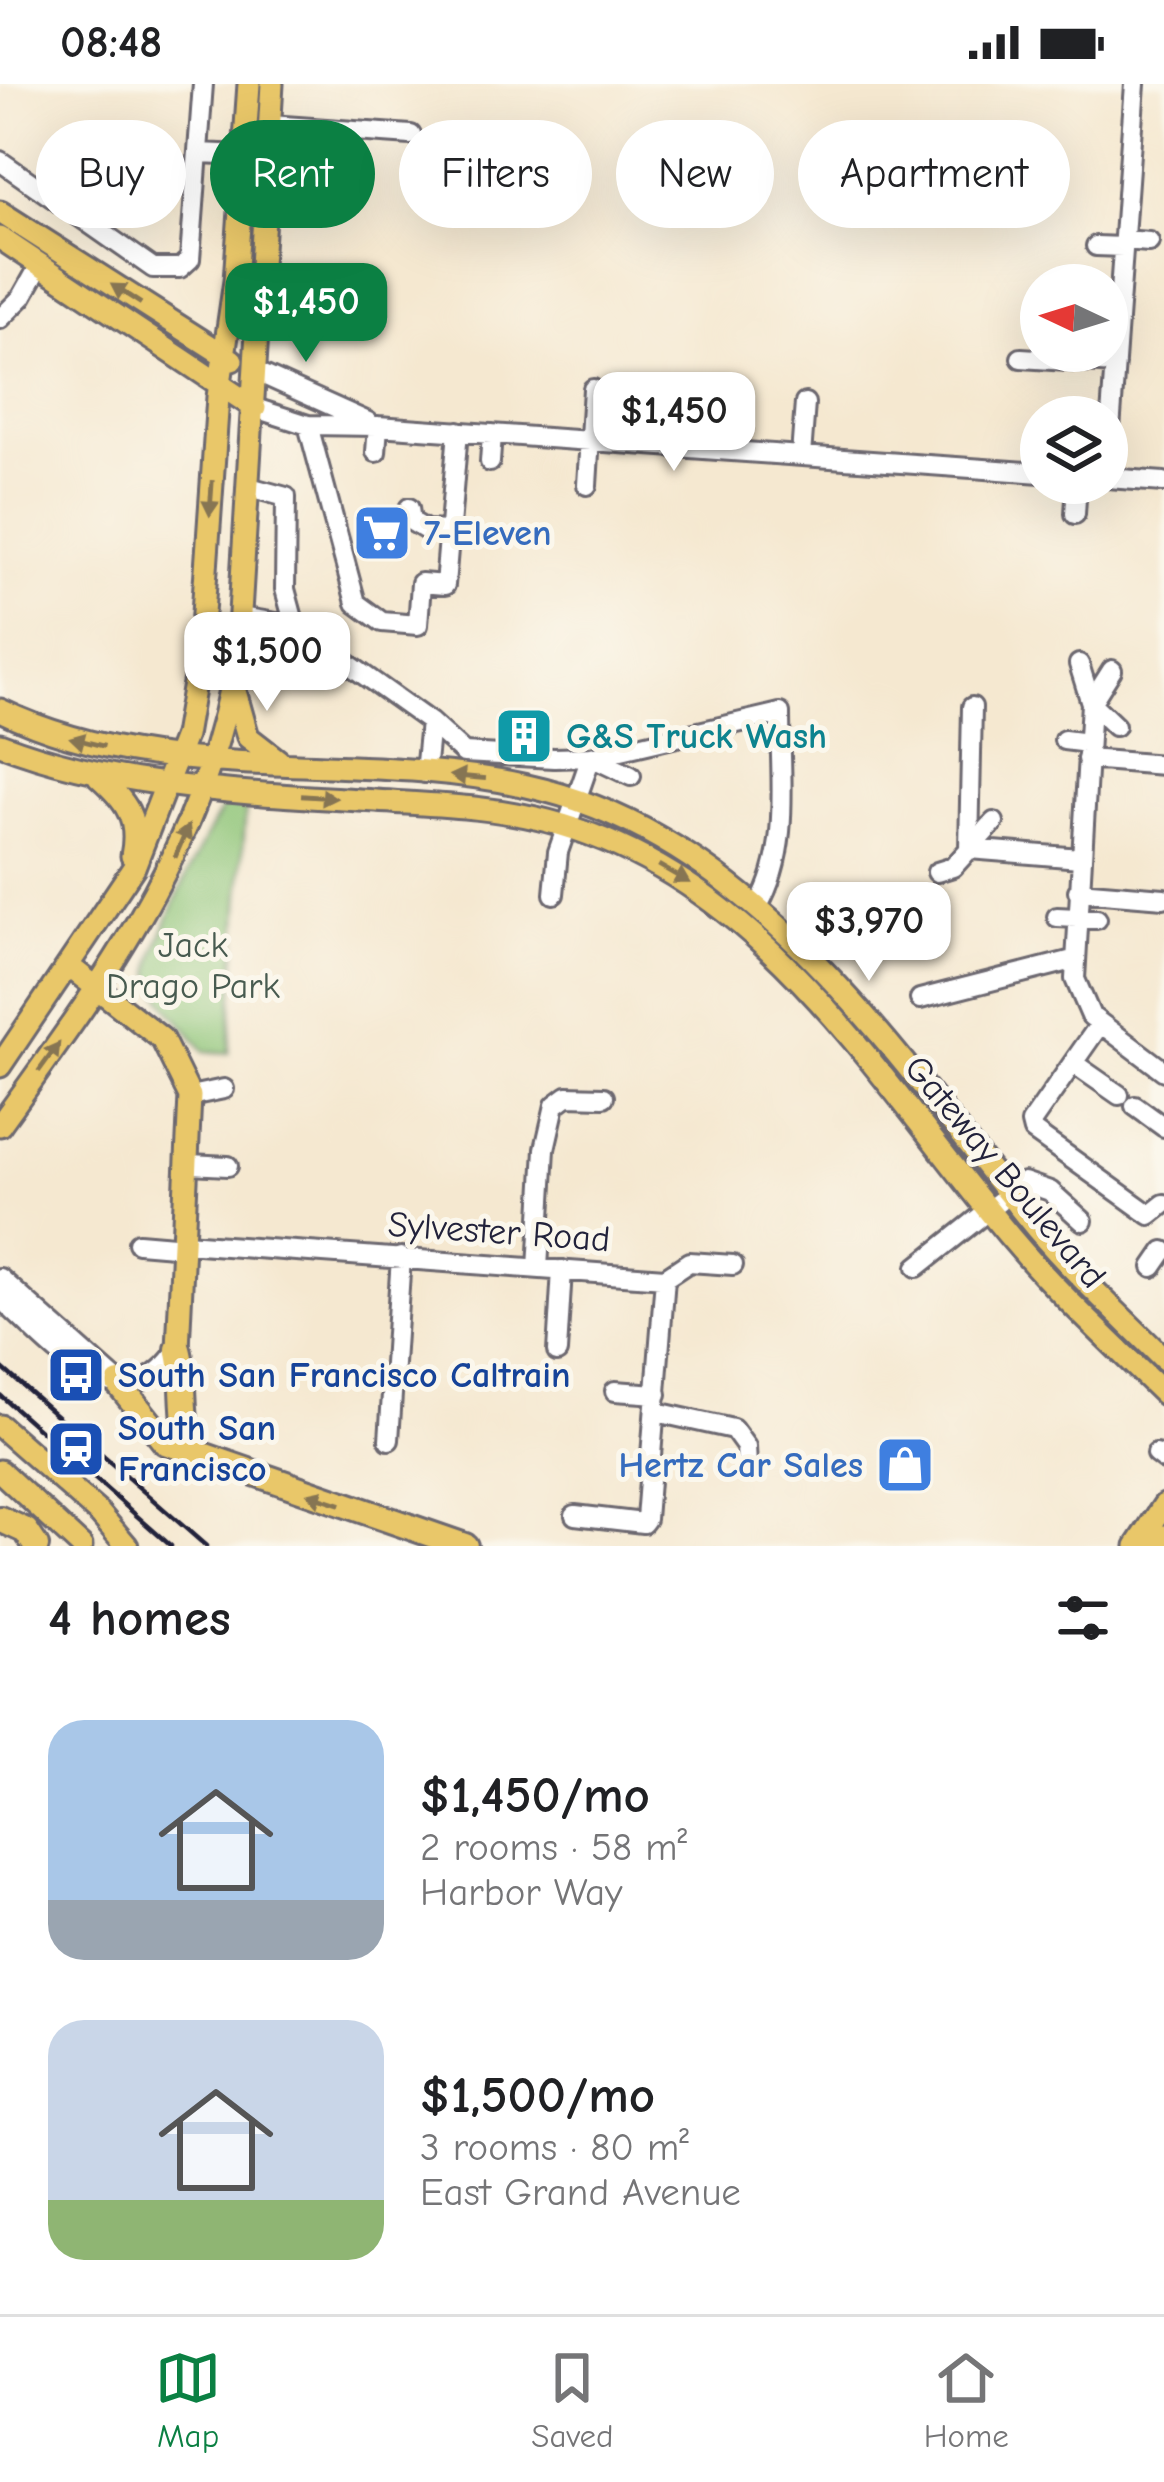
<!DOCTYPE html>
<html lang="en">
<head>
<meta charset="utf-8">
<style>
  :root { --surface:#fff; --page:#f6f6f6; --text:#202124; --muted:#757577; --line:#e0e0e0; --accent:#0b8043 }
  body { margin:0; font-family:"Comic Neue",sans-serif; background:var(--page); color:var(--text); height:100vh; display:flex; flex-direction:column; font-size:45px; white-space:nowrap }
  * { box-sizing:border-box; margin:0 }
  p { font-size:39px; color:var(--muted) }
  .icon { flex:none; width:66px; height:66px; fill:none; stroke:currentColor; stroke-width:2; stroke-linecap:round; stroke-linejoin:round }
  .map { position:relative; height:1462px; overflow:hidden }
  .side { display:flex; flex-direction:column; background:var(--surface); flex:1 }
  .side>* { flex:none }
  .hud { position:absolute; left:36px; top:36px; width:1092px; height:108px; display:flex; gap:24px }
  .needle { width:78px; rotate:274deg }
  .buttons { position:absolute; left:1020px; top:180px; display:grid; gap:24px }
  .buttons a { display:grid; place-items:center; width:108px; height:108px; border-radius:50%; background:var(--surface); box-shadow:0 12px 48px #0002; font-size:60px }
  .price { position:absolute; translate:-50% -102px; padding:0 27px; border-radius:24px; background:#fff; color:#222; font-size:39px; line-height:78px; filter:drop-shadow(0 3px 6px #0008) }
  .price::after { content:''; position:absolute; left:50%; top:72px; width:36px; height:27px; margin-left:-18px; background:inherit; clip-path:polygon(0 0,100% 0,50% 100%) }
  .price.on { background:var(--accent); color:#fff }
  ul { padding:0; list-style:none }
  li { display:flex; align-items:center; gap:36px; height:300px; padding:0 48px }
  li span { display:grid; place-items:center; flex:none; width:336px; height:240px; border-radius:36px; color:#555 }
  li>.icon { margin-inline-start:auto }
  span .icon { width:144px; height:144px; fill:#fffc; stroke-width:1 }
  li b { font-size:51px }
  h2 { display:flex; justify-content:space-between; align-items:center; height:144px; padding:0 48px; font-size:51px }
  .pill { padding:0 42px; border-radius:54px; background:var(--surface); box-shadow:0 12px 48px #0002; font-size:42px; line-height:108px }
  .pill.on { background:var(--accent); color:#fff }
  .status { display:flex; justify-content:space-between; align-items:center; height:84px; padding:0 60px; background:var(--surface); direction:ltr }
  .status svg { height:33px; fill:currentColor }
  .menu { display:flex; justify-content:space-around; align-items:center; height:168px; border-top:3px solid var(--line); background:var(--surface); font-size:33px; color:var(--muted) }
  .menu a { display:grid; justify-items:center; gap:6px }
  .menu .on { color:var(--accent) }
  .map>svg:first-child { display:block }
</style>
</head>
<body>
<div class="status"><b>08:48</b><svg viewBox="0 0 49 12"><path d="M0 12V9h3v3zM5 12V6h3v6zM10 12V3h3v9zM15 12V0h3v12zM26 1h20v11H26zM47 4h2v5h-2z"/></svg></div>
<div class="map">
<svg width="1164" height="1462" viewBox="0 0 1164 1462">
  <rect width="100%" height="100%" fill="#fbf7ec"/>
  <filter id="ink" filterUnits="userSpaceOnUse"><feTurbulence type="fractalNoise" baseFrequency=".00833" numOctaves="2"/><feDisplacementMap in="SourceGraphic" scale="24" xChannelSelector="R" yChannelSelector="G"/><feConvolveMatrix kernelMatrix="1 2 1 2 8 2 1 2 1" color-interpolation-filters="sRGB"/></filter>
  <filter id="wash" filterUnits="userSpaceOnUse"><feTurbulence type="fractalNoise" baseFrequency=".004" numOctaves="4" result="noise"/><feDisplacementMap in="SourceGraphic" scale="48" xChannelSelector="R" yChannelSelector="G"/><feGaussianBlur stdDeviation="2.7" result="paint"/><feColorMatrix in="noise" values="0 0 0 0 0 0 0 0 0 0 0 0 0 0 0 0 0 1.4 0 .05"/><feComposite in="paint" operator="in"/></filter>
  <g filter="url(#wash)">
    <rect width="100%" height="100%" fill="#f5e8d0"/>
    <path fill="#8fc578" stroke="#58745a" stroke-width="3" d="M225 721 246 722 229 969 203 967C187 941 158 921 152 890 148 868 209 740 225 721Z"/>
  </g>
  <g filter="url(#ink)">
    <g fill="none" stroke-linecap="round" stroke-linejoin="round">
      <g stroke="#6c676f" stroke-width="24">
        <path id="minor" d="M270 41 411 51
          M199 69 244 71
          M0 77 153 184H180L190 175 203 0
          M1124 156 1149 158
          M1096 162 1123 163
          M0 235 22 213 40 181
          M1021 274 1115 280
          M257 288 368 338
          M255 324 308 341 378 342 1041 389
          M308 341 356 519 382 538 418 541 421 499 445 501 458 347
          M376 368 378 342
          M801 372 805 319
          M490 378 492 350
          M1107 388 1135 0
          M1107 394 1164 398
          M587 401 593 305
          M249 403 286 413 285 505 295 542
          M409 424 411 437 426 446 448 447
          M1075 430 1077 399
          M240 533 295 542 430 638 425 689
          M1079 580 1091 619 1115 642
          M1112 586 1091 619 1075 895 1091 932 1164 987
          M430 638 464 669 554 674 591 673 780 629C780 693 791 765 758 822
          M1064 656 1088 659
          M1087 675 1164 681
          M969 765 972 623
          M969 765 1080 774
          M937 788 953 783 994 738
          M1078 807 1164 814
          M554 810 558 768 591 673 631 692
          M1057 833 1097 835
          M920 915 1073 876
          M1100 940 1031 1039 1033 1047 1150 1131 1164 1120
          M1073 979 1119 1011
          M190 1012 224 1005
          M1135 1022 1164 1043
          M190 1080 228 1082
          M138 1159 185 1163
          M185 1159 665 1194 646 1435 643 1439 575 1431
          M917 1183 1024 1098 1050 1107 1083 1137
          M1153 1183 1164 1167
          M538 1184 545 1065 555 1021 567 1012 604 1013
          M0 1194 116 1297
          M665 1194 689 1178 733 1181
          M0 1214C49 1258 121 1350 178 1265
          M557 1268 562 1186
          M615 1307 657 1310
          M656 1328 733 1345 746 1363 747 1382
          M389 1356 401 1173
          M1156 1370 1164 1376"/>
      </g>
      <g stroke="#6c676f" stroke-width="27">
        <path id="major" d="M0 128 232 276
          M0 154 255 324
          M235 607 248 653 279 677
          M0 626C164 706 354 663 527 702 756 752 897 975 1037 1145 1076 1191 1121 1232 1164 1275
          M0 660C120 706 249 709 376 717 433 721 492 722 548 737 763 793 877 995 1011 1154 1058 1210 1112 1259 1164 1310
          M98 692C125 716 140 734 132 772
          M70 883 162 955 190 1012 178 1265
          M0 982 134 783 185 652 201 558 218 313 235 197 249 0
          M0 1041C110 888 210 755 238 562L272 0
          M0 1342 100 1430 127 1462
          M0 1387 81 1462
          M1137 1462 1164 1421
          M1158 1462 1164 1452"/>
      </g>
      <g stroke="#6c676f" stroke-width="30">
        <path id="highway" d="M178 1265C188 1300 177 1338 196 1370
          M119 1300 165 1358 465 1462
          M0 1435 26 1447 36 1462"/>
      </g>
      <use href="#minor" stroke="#fff" stroke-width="18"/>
      <use href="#major" stroke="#e9c769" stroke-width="21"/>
      <use href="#highway" stroke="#e9c769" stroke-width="24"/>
      <path stroke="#22223b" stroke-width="4.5" d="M0 1282 206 1462
        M0 1311 171 1462"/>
    </g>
    <defs><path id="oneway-solid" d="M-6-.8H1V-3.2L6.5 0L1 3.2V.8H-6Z" transform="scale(3)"/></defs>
    <g fill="#867452">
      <use href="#oneway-solid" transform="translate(126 210) rotate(-147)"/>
      <use href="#oneway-solid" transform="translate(211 414) rotate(94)"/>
      <use href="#oneway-solid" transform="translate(87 658) rotate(-166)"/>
      <use href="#oneway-solid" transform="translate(468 693) rotate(-175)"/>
      <use href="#oneway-solid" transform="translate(319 713) rotate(4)"/>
      <use href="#oneway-solid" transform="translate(182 757) rotate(-67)"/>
      <use href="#oneway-solid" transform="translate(674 790) rotate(30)"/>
      <use href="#oneway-solid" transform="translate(49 973) rotate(-54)"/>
      <use href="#oneway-solid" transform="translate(324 1415) rotate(-162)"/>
    </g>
  </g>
  <defs>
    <g id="supermarket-square" transform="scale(3)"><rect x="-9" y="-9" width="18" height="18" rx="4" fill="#3f7fe0" stroke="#fbf7ec"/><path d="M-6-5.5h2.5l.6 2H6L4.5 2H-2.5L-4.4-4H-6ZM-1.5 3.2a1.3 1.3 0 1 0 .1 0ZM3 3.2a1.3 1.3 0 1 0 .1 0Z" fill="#fff"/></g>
    <g id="building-square" transform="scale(3)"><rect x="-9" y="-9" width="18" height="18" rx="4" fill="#0f9aa8" stroke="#fbf7ec"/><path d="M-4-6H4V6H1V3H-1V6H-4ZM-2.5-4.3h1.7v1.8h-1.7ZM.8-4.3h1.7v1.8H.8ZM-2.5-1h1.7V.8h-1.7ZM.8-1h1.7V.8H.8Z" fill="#fff"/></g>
    <g id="bus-square" transform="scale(3)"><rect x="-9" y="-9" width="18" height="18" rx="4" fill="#1a4fb4" stroke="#fbf7ec"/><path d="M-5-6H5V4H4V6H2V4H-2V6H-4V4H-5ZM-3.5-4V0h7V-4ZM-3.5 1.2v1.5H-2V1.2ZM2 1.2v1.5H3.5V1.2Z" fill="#fff"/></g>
    <g id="station-square" transform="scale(3)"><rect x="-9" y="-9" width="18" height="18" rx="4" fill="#1a4fb4" stroke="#fbf7ec"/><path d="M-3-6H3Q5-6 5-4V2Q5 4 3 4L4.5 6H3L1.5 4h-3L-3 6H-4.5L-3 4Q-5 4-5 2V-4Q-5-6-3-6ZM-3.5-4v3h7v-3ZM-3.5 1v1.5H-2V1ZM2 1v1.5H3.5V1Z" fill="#fff"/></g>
    <g id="shop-square" transform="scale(3)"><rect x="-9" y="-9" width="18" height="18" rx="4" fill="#3f7fe0" stroke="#fbf7ec"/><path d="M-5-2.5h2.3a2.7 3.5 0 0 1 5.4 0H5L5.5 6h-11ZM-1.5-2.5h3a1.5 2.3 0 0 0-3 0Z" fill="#fff"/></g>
  </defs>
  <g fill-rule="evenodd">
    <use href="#supermarket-square" x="382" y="449"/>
    <use href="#building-square" x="524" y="652"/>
    <use href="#bus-square" x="76" y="1291"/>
    <use href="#station-square" x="76" y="1365"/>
    <use href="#shop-square" x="905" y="1381"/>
  </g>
  <g text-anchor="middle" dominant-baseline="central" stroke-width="10" stroke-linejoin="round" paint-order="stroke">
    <g font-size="36" font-weight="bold" fill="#366cbe" stroke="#fbf7ec" text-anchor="start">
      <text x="424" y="449">7-Eleven</text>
      <text x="863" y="1381" text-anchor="end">Hertz Car Sales</text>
    </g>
    <g font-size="36" font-weight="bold" fill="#0d838f" stroke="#fbf7ec" text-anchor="start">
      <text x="566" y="652">G&amp;S Truck Wash</text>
    </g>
    <g font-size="36" fill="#485b50" stroke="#fbf7ec">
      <text x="193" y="861">Jack<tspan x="193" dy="41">Drago Park</tspan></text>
    </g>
    <g font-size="36" fill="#22223b" stroke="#fbf7ec">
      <text transform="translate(1005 1088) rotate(50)">Gateway Boulevard</text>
      <text transform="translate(499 1148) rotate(4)">Sylvester Road</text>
    </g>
    <g font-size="36" font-weight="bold" fill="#164399" stroke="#fbf7ec" text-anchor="start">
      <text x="118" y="1291">South San Francisco Caltrain</text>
      <text x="118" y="1344">South San<tspan x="118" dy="41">Francisco</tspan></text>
    </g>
  </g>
</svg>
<div class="buttons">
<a><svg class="needle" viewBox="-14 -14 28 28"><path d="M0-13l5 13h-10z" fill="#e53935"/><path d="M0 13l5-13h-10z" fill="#757577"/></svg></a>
<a><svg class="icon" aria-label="layers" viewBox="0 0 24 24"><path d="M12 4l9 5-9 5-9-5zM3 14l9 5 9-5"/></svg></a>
</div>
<b class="price on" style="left:306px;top:281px">$1,450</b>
<b class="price" style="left:674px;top:390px">$1,450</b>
<b class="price" style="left:267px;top:630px">$1,500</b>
<b class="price" style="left:869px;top:900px">$3,970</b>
<div class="hud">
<a class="pill">Buy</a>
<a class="pill on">Rent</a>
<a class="pill">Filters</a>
<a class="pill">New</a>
<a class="pill">Apartment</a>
</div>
</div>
<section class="side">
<h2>4 homes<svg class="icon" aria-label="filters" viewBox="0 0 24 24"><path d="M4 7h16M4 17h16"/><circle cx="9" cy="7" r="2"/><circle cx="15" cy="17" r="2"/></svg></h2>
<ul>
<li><span style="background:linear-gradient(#a9c7e8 75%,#9aa5b1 0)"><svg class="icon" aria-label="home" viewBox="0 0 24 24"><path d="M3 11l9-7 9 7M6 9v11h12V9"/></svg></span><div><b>$1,450/mo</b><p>2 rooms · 58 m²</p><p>Harbor Way</p></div></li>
<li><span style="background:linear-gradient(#c9d6e8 75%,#8fb573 0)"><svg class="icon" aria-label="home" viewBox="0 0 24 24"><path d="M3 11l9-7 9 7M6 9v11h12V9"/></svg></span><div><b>$1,500/mo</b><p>3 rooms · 80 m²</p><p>East Grand Avenue</p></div></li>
</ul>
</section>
<nav class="menu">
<a class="on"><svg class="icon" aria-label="map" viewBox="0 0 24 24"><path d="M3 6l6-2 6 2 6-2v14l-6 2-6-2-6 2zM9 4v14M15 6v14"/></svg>Map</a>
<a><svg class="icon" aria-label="saved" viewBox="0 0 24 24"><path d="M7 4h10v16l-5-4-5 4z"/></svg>Saved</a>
<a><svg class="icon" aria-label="home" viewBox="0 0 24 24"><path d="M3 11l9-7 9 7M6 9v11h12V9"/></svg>Home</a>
</nav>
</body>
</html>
